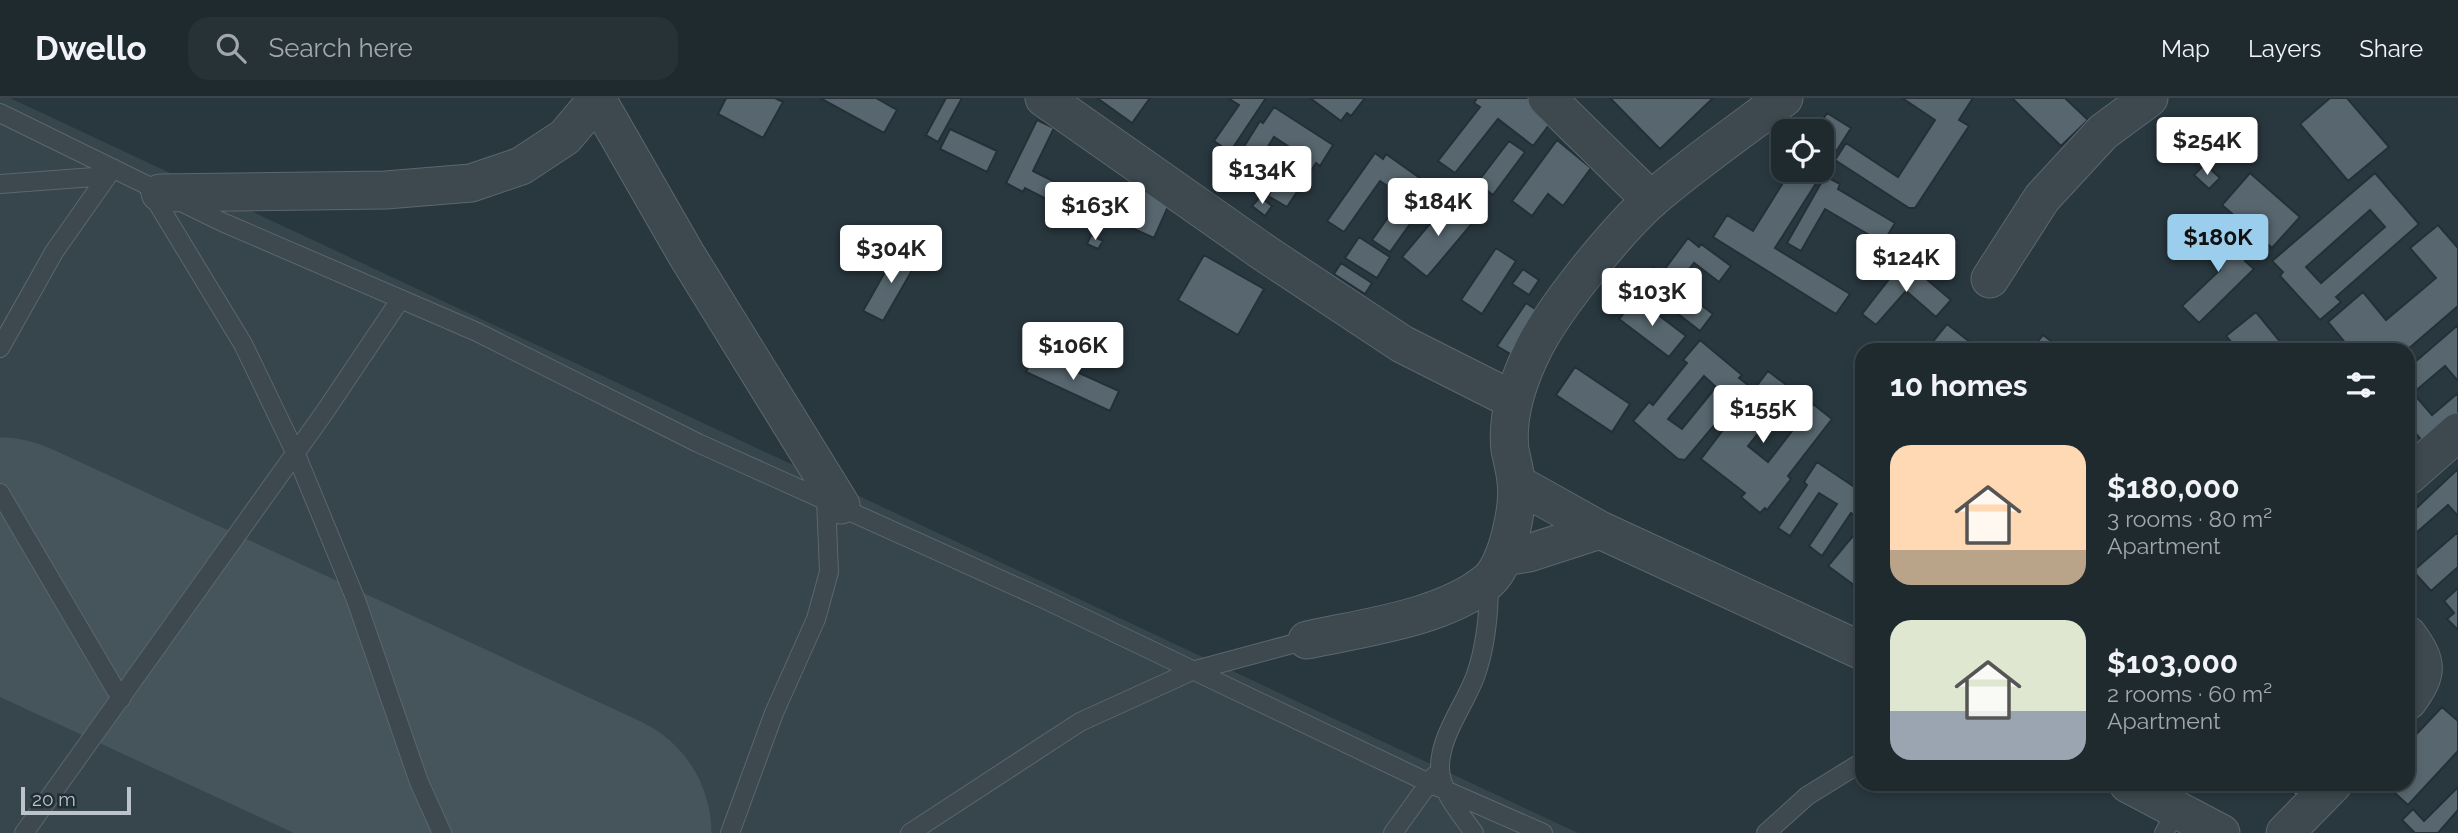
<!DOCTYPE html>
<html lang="en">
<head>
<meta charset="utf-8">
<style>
  :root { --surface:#1f2a2f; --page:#273237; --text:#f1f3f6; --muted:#a1a7aa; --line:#3c464b; --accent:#9bceed }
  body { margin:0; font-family:Raleway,sans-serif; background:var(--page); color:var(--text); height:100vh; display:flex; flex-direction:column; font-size:26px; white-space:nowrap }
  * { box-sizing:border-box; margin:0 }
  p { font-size:23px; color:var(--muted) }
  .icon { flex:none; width:38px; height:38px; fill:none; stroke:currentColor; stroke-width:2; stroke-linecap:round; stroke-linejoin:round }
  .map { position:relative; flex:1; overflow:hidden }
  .sheet { position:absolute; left:1855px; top:245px; width:560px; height:448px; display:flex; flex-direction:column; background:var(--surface); border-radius:21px; box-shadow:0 4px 10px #0003,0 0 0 2px var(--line) }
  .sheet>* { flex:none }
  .tools { position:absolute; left:1771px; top:21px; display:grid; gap:14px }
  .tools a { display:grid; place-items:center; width:63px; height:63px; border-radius:14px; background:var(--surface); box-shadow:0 4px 10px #0003,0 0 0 2px var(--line); font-size:35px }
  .scale { position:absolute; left:21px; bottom:18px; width:110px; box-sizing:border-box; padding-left:7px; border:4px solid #bac4ca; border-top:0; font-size:19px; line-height:24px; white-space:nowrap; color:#bac4ca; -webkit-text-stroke:5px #222e35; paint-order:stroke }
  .price { position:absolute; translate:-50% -60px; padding:0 16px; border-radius:7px; background:#fff; color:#222; font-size:23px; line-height:46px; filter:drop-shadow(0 2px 4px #0008) }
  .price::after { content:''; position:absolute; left:50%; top:42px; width:21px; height:16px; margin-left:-10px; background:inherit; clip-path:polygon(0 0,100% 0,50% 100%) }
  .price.active { background:var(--accent); color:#111 }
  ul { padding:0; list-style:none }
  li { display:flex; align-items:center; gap:21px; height:175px; padding:0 35px }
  li span { display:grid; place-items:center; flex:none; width:196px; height:140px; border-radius:21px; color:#555 }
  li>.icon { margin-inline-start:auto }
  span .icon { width:84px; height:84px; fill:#fffc; stroke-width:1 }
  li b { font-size:30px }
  h2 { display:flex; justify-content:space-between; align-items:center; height:84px; padding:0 35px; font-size:30px }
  header { display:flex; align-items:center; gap:42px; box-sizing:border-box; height:98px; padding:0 35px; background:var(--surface); border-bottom:2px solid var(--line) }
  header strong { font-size:33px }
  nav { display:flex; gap:38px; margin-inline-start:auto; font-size:24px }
  .search { width:490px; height:63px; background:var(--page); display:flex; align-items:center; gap:18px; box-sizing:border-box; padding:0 24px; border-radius:21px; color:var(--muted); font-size:26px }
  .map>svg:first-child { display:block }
</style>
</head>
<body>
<header>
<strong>Dwello</strong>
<div class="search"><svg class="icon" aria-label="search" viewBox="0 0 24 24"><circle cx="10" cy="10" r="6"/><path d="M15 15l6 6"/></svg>Search here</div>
<nav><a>Map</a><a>Layers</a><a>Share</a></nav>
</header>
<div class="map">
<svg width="2458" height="735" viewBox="0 0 2458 735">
  <rect width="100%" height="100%" fill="#29383f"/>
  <path fill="#37454c" d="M0 0H10L1578 735H0Z"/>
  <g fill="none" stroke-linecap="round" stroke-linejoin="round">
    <path stroke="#46545c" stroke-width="247" d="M0 463 588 735"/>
  </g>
  <path fill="#58676f" stroke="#243037" stroke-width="2" fill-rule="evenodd" d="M726 0H775L783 4 763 40 718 16Z
    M820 0H876L897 12 884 35Z
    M946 0H962L938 44 926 37Z
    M1097 0H1150L1132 25Z
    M1228 0H1266L1230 54 1214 43 1239 7Z
    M1310 0H1365L1351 18 1347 15 1341 23Z
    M1477 0H1530L1555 19 1533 48 1498 21 1455 75 1438 63 1480 9 1474 5Z
    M1610 0H1713L1660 51Z
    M1902 0H1973L1959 22 1969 28 1915 110H1909L1835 62 1846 45 1898 79 1935 22Z
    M2012 0H2065L2088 22 2061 48Z
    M2330 0H2347L2389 49 2348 83 2300 26Z
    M1274 9 1333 47 1320 68 1316 65 1287 109 1268 98 1297 54 1274 39 1247 82 1230 71 1260 23 1263 25Z
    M1827 15 1851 30 1775 150 1850 196 1836 216 1713 139 1727 117 1753 133 1791 72H1822V33H1816Z
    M1037 22 1054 30 1033 73 1065 89 1056 106 1025 90 1023 94 1006 85Z
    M950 31 997 53 987 74 940 51Z
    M1557 42 1591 70 1563 108 1548 96 1532 118 1512 103Z
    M1509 43 1525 54 1493 97 1477 85Z
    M1375 55 1383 61 1386 56 1431 88 1421 102 1425 105 1390 154 1372 142 1403 98 1380 83 1344 134 1327 123Z
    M2205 66 2220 80 2209 91 2194 77Z
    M2250 75 2300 119 2272 150 2222 107Z
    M2375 75 2419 126 2336 199 2341 204 2320 222 2280 178 2283 174 2272 163ZM2370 112 2385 129 2321 185 2306 169Z
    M1825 78 1840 86 1838 91 1895 125 1883 145 1825 111 1801 153 1787 145Z
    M1133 85 1171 102 1154 140 1116 123Z
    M1260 99 1272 108 1265 118 1252 108Z
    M1450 102 1475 122 1427 179 1402 159Z
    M2438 127 2458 150V208L2407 252H2351L2328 224 2363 194 2386 222 2436 180 2410 150Z
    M2216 128 2248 160 2245 163 2254 171 2199 225 2182 208 2220 172 2195 147Z
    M1091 137 1103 143 1098 151 1087 146Z
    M1359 139 1390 159 1377 180 1345 160Z
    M1688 140 1699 149 1701 146 1731 168 1719 184 1694 165 1676 188 1713 216 1700 233 1640 186 1653 169 1661 176Z
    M1496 150 1516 163 1482 216 1461 202Z
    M898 151 918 162 883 223 863 213Z
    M1204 157 1264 191 1238 237 1178 202Z
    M1904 162 1951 202 1936 219 1906 193 1876 227 1862 216Z
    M1341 165 1372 185 1365 196 1334 176Z
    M1523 171 1539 182 1529 197 1512 186Z
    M1636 200 1686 238 1669 259 1619 221Z
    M1526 205 1541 215 1512 257 1497 248Z
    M2256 214 2282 246 2274 252H2238L2226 238Z
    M1947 226 1980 252H1926Z
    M2458 227V283L2445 268 2413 295 2432 317 2458 295V322L2428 350 2408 326V270Z
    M2043 237 2063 252H2031Z
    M1700 242 1742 277 1739 280 1748 287 1685 362 1678 361 1633 323 1649 304 1653 307 1687 265 1683 262ZM1704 278 1716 289 1682 331 1668 321Z
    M1035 255 1119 293 1110 313 1026 274Z
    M1575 269 1630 306 1612 334 1556 297Z
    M1768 273 1793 292 1748 348 1768 364 1813 306 1832 321 1788 378 1791 381 1767 412 1765 410 1760 415 1741 399 1745 395 1701 361Z
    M1817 364 1862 394V413L1857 420 1851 415 1822 458 1809 448 1837 406 1819 395 1790 438 1778 430 1807 387 1804 384Z
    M2458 371V418L2448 407 2408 442V418Z
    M1862 427V493L1828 468Z
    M2458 434V469L2431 493 2413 473Z
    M2458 490V532L2447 521 2454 515 2444 503Z
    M2442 609 2458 623V653L2408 707 2385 686H2408V645Z
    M2280 686H2307L2297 699Z
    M2458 689V712L2438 735H2415L2402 722 2413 711 2424 723Z"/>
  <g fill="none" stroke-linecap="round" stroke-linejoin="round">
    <g stroke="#5b676d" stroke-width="20">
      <path id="service" d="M0 15 222 124 477 234 698 345 1046 502 1429 685 1543 735
        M0 86 107 78
        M150 93 243 246 295 354 356 502 419 684 442 735
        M0 250 54 154 113 70
        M0 395 121 601
        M24 735 324 315 400 202
        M730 735 774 615 816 521 829 474 826 401
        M910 735 1080 624 1192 573 1307 542
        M1393 735 1434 678
        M1474 735C1461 716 1440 694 1440 669 1440 638 1464 608 1475 579 1486 549 1489 515 1489 484
        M1766 735 1807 698 1862 664
        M2164 735 2176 714"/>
    </g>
    <g stroke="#5b676d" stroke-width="39">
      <path id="minor" d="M1044 0 1266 156 1402 246 1513 302
        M1547 0 1651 102
        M597 1 686 156 841 407
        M160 95 386 92 471 85 521 68 565 39 598 0
        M1990 181 2042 100 2103 34 2149 0
        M2408 378 2458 334
        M1516 385 1600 432 1862 553
        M1503 459 1529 455 1600 432
        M2408 537C2428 565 2429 574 2408 603
        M1307 542C1362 530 1444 520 1488 483 1508 466 1519 408 1516 383 1515 372 1512 362 1510 352 1506 317 1519 280 1534 250 1556 207 1617 132 1653 100 1694 65 1740 33 1784 0
        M2128 686 2221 735
        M2285 735 2333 686"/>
    </g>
    <use href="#service" stroke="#3d494f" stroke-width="18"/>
    <use href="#minor" stroke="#3d494f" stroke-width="37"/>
  </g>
</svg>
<div class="tools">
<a><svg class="icon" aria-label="locate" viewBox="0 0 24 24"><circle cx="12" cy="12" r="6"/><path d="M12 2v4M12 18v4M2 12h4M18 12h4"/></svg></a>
</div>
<div class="scale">20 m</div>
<b class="price" style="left:2207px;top:79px">$254K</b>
<b class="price" style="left:1262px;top:108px">$134K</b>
<b class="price" style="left:1438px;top:140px">$184K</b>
<b class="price" style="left:1095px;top:144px">$163K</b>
<b class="price active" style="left:2218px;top:176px">$180K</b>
<b class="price" style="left:891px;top:187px">$304K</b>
<b class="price" style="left:1906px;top:196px">$124K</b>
<b class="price" style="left:1652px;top:230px">$103K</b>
<b class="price" style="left:1073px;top:284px">$106K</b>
<b class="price" style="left:1763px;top:347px">$155K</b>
<section class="sheet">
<h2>10 homes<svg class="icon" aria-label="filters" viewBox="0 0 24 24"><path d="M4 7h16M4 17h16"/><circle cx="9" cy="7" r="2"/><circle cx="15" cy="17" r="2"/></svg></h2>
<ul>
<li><span style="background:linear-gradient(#ffd9b3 75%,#b9a48a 0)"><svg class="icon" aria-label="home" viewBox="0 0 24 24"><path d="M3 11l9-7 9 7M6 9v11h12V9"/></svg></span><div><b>$180,000</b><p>3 rooms · 80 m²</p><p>Apartment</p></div></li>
<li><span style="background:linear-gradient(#dfe7d0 65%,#9aa5b1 0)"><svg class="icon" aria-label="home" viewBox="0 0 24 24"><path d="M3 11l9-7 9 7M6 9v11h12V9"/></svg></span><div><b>$103,000</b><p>2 rooms · 60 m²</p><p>Apartment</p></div></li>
</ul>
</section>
</div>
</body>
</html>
